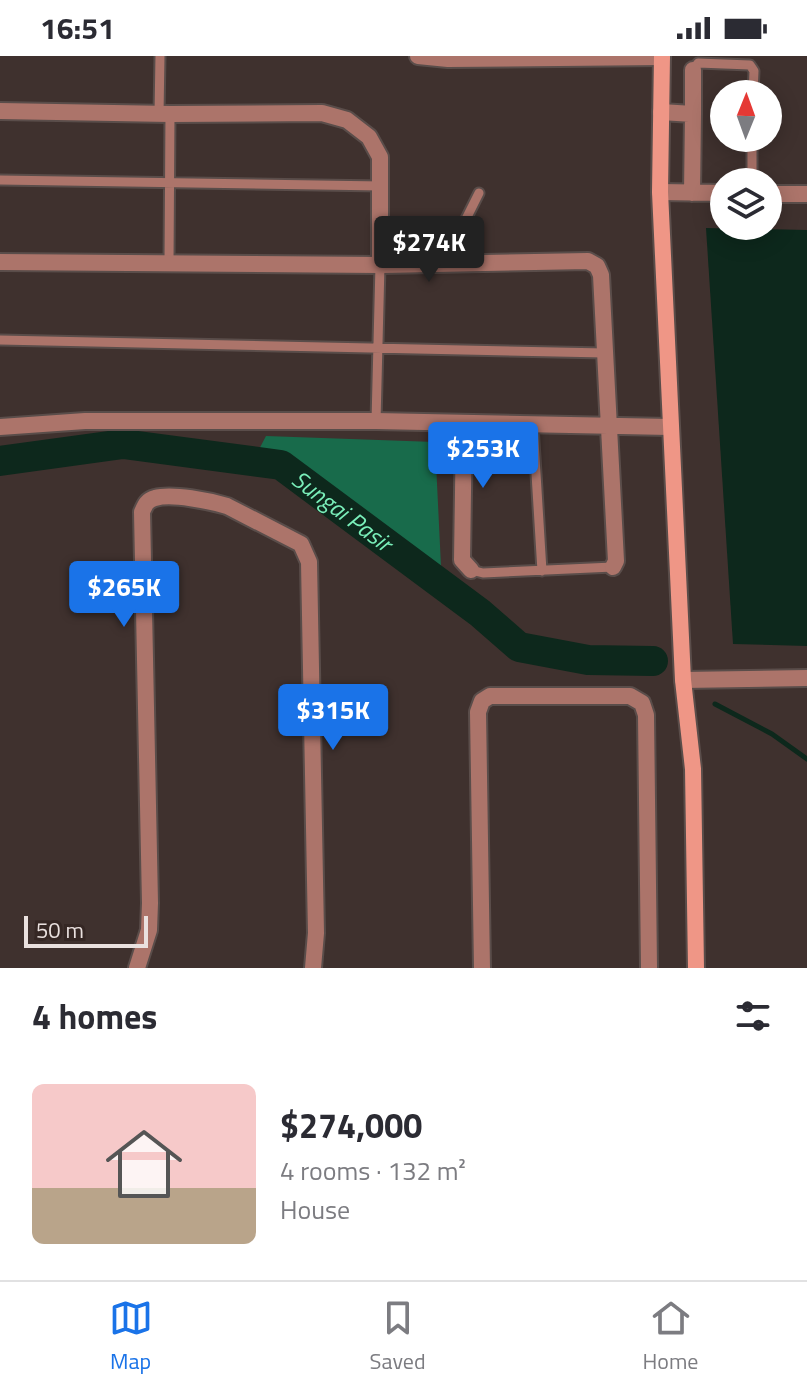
<!DOCTYPE html>
<html lang="en">
<head>
<meta charset="utf-8">
<style>
  :root { --surface:#fff; --page:#f7f7f7; --text:#2b2b33; --muted:#7c7c81; --line:#e1e1e2; --accent:#1a73e8 }
  body { margin:0; font-family:"Titillium Web",sans-serif; background:var(--page); color:var(--text); height:100vh; display:flex; flex-direction:column; font-size:30px; white-space:nowrap }
  * { box-sizing:border-box; margin:0 }
  p { font-size:26px; color:var(--muted) }
  .icon { flex:none; width:44px; height:44px; fill:none; stroke:currentColor; stroke-width:2; stroke-linecap:round; stroke-linejoin:round }
  .map { position:relative; height:912px; overflow:hidden }
  .sheet { display:flex; flex-direction:column; background:var(--surface); flex:1 }
  .sheet>* { flex:none }
  .needle { width:52px; rotate:1deg }
  .tools { position:absolute; left:710px; top:24px; display:grid; gap:16px }
  .tools a { display:grid; place-items:center; width:72px; height:72px; border-radius:50%; background:var(--surface); box-shadow:0 4px 20px #0003; font-size:40px }
  .scale { position:absolute; left:24px; bottom:20px; width:124px; box-sizing:border-box; padding-left:8px; border:4px solid #eae1df; border-top:0; font-size:22px; line-height:28px; white-space:nowrap; color:#eae1df; -webkit-text-stroke:6px #352724; paint-order:stroke }
  .price { position:absolute; translate:-50% -68px; padding:0 18px; border-radius:8px; background:var(--accent); color:#fff; font-size:26px; line-height:52px; filter:drop-shadow(0 2px 4px #0008) }
  .price::after { content:''; position:absolute; left:50%; top:48px; width:24px; height:18px; margin-left:-12px; background:inherit; clip-path:polygon(0 0,100% 0,50% 100%) }
  .price.selected { background:#222; color:#fff }
  ul { padding:0; list-style:none }
  li { display:flex; align-items:center; gap:24px; height:200px; padding:0 32px }
  li span { display:grid; place-items:center; flex:none; width:224px; height:160px; border-radius:12px; color:#555 }
  li>.icon { margin-inline-start:auto }
  span .icon { width:96px; height:96px; fill:#fffc; stroke-width:1 }
  li b { font-size:34px }
  h2 { display:flex; justify-content:space-between; align-items:center; height:96px; padding:0 32px; font-size:34px }
  .status { display:flex; justify-content:space-between; align-items:center; height:56px; padding:0 40px; background:var(--surface); direction:ltr }
  .status svg { height:22px; fill:currentColor }
  .tab-bar { display:flex; justify-content:space-around; align-items:center; height:112px; border-top:2px solid var(--line); background:var(--surface); font-size:22px; color:var(--muted) }
  .tab-bar a { display:grid; justify-items:center; gap:4px }
  .tab-bar .selected { color:var(--accent) }
  .map>svg:first-child { display:block }
</style>
</head>
<body>
<div class="status"><b>16:51</b><svg viewBox="0 0 49 12"><path d="M0 12V9h3v3zM5 12V6h3v6zM10 12V3h3v9zM15 12V0h3v12zM26 1h20v11H26zM47 4h2v5h-2z"/></svg></div>
<div class="map">
<svg width="807" height="912" viewBox="0 0 807 912">
  <rect width="100%" height="100%" fill="#3f312e"/>
  <path fill="#186b4b" d="M266 380 435 386 441 510 281 405 255 401Z"/>
  <path fill="#0d281c" d="M706 172 807 174V590L733 588Z"/>
  <g fill="none" stroke-linecap="round" stroke-linejoin="round">
    <path stroke="#0d281c" stroke-width="5" d="M715 648 772 678 807 703"/>
    <path stroke="#0d281c" stroke-width="30" id="s1" d="M0 405 123 388 281 409 480 557 519 591 588 604 653 605"/>
    <g stroke="#5a4d4a" stroke-width="13">
      <path id="lane" d="M693 14 698 7 750 9 754 15 753 38
        M159 58 160 0
        M0 124 382 130
        M752 126V82
        M169 206 170 58
        M457 208 461 173 479 137
        M0 284 605 297
        M376 365 380 209
        M533 369 542 515
        M471 514 483 517 613 511"/>
    </g>
    <g stroke="#5a4d4a" stroke-width="20">
      <path id="street" d="M418 0 448 3 662 1
        M0 55 170 58 322 57 347 64 369 81 380 101V209
        M661 56 693 58 692 137
        M693 58V14
        M660 136 724 137
        M768 138H807
        M0 206 380 209 588 205 597 210 601 219 616 505 613 511
        M464 368 462 504 471 514
        M0 371 85 365H376L670 371
        M683 624 807 622
        M137 912 149 874 150 847 142 456C145 449 147 444 155 442 172 437 210 445 227 450L301 488 309 506 316 877 313 912
        M482 912 478 656 482 645 490 640H630L642 647 646 659 649 912"/>
    </g>
    <g stroke="#5a4d4a" stroke-width="20">
      <path id="secondary" d="M662 0 660 136 683 624 693 713 696 912"/>
    </g>
    <use href="#lane" stroke="#ac746a" stroke-width="9"/>
    <use href="#street" stroke="#ac746a" stroke-width="16"/>
    <use href="#secondary" stroke="#ef9686" stroke-width="16"/>
  </g>
  <g text-anchor="middle" dominant-baseline="central" stroke-width="7" stroke-linejoin="round" paint-order="stroke">
    <g font-size="24" font-style="italic" fill="#7aefba" stroke="#352724">
      <text stroke="none"><textPath href="#s1" startOffset="360">Sungai Pasir</textPath></text>
    </g>
  </g>
</svg>
<div class="tools">
<a><svg class="needle" viewBox="-14 -14 28 28"><path d="M0-13l5 13h-10z" fill="#e53935"/><path d="M0 13l5-13h-10z" fill="#7c7c81"/></svg></a>
<a><svg class="icon" aria-label="layers" viewBox="0 0 24 24"><path d="M12 4l9 5-9 5-9-5zM3 14l9 5 9-5"/></svg></a>
</div>
<div class="scale">50 m</div>
<b class="price selected" style="left:429px;top:228px">$274K</b>
<b class="price" style="left:483px;top:434px">$253K</b>
<b class="price" style="left:124px;top:573px">$265K</b>
<b class="price" style="left:333px;top:696px">$315K</b>
</div>
<section class="sheet">
<h2>4 homes<svg class="icon" aria-label="filters" viewBox="0 0 24 24"><path d="M4 7h16M4 17h16"/><circle cx="9" cy="7" r="2"/><circle cx="15" cy="17" r="2"/></svg></h2>
<ul>
<li><span style="background:linear-gradient(#f6c9c9 65%,#b9a48a 0)"><svg class="icon" aria-label="home" viewBox="0 0 24 24"><path d="M3 11l9-7 9 7M6 9v11h12V9"/></svg></span><div><b>$274,000</b><p>4 rooms · 132 m²</p><p>House</p></div></li>
</ul>
</section>
<nav class="tab-bar">
<a class="selected"><svg class="icon" aria-label="map" viewBox="0 0 24 24"><path d="M3 6l6-2 6 2 6-2v14l-6 2-6-2-6 2zM9 4v14M15 6v14"/></svg>Map</a>
<a><svg class="icon" aria-label="saved" viewBox="0 0 24 24"><path d="M7 4h10v16l-5-4-5 4z"/></svg>Saved</a>
<a><svg class="icon" aria-label="home" viewBox="0 0 24 24"><path d="M3 11l9-7 9 7M6 9v11h12V9"/></svg>Home</a>
</nav>
</body>
</html>
